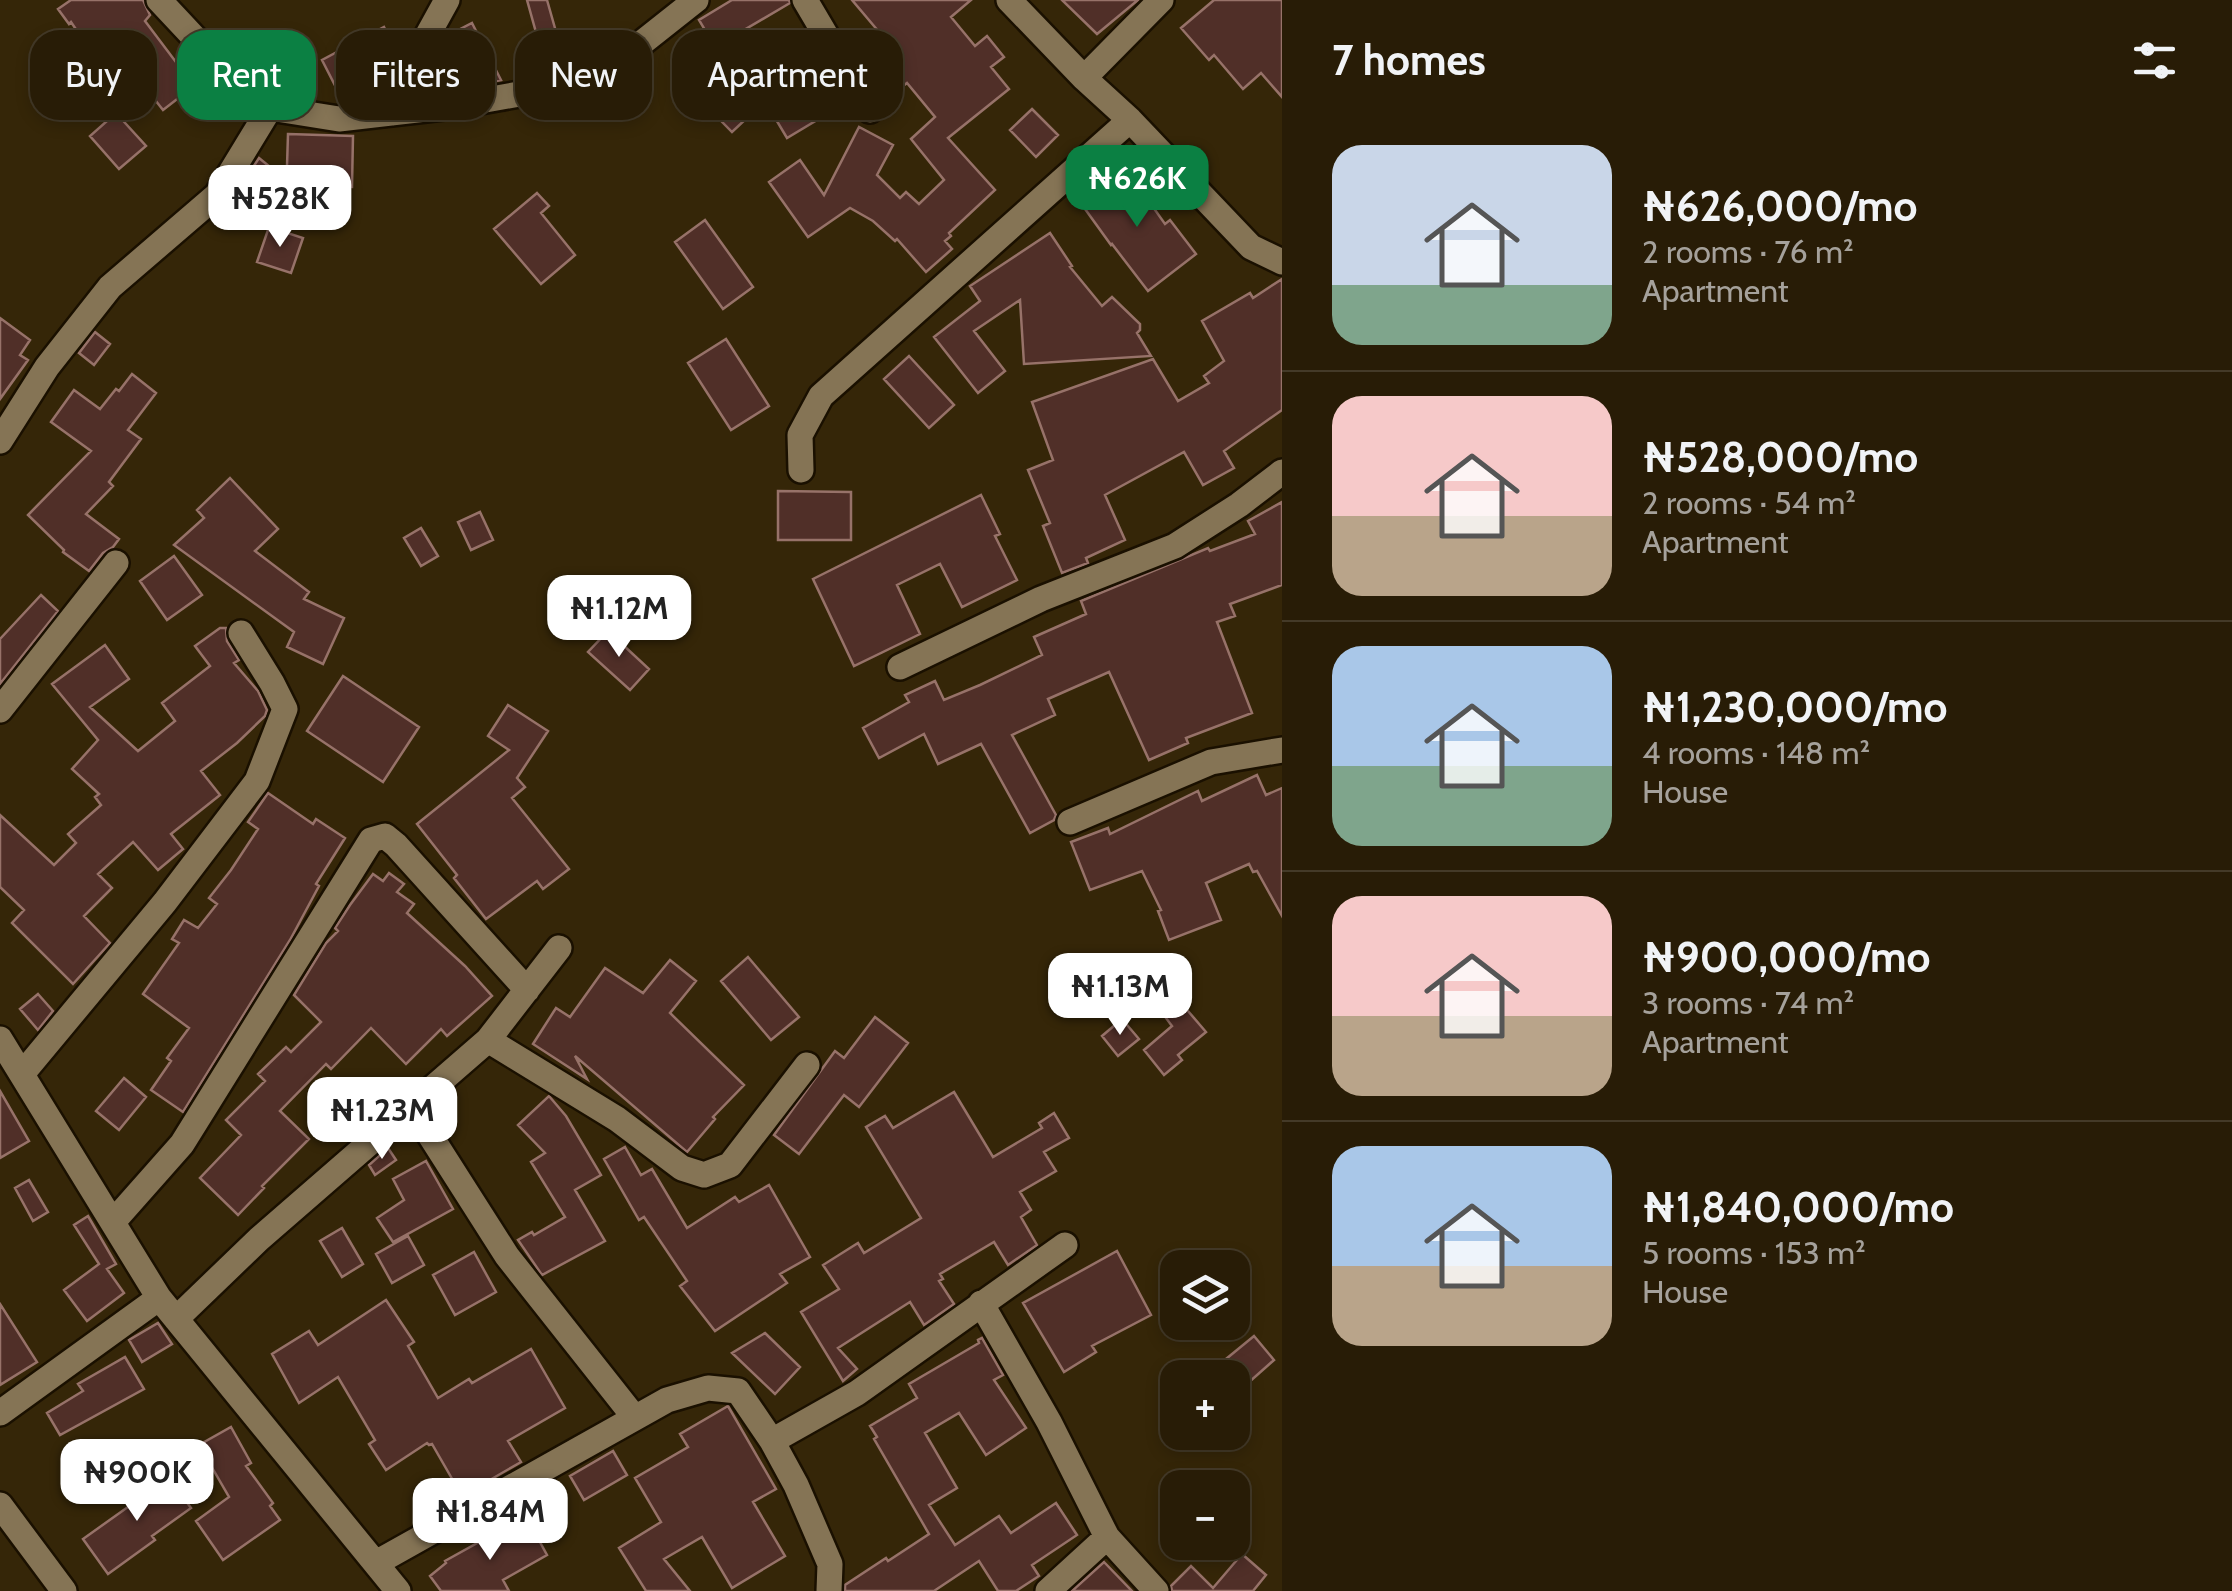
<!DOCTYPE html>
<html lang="en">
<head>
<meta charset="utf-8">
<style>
  :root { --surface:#281c06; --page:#342914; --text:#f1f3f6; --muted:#a5a19b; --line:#443a28; --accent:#0b8043 }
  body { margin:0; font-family:Cabin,sans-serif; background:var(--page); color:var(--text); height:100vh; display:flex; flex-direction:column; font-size:38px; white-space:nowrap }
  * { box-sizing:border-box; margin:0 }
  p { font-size:32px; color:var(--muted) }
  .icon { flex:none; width:55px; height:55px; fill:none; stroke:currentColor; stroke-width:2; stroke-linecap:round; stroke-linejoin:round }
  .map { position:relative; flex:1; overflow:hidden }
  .sheet { display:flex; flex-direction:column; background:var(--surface); width:950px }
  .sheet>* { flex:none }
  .guide { position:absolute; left:30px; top:30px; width:950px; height:90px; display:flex; gap:20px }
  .tools { position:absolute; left:1160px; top:1250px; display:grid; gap:20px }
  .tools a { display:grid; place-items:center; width:90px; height:90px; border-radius:20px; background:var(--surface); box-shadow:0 5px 15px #0003,0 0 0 2px var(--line); font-size:50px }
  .price { position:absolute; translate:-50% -85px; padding:0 22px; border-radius:20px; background:#fff; color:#222; font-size:32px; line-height:65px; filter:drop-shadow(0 2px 5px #0008) }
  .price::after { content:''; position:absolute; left:50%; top:60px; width:30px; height:22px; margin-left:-15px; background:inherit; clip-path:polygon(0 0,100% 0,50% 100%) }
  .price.on { background:var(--accent); color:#fff }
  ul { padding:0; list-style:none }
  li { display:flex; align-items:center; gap:30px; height:250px; padding:0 50px }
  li+li { border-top:2px solid var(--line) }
  li span { display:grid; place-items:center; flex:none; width:280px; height:200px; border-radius:30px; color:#555 }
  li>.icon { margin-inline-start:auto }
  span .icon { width:120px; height:120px; fill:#fffc; stroke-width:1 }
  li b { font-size:42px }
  h2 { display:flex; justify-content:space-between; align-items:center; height:120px; padding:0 50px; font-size:42px }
  .pill { padding:0 35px; border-radius:30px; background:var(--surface); box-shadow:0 5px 15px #0003,0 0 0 2px var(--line); font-size:35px; line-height:90px }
  .pill.on { background:var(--accent); color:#fff }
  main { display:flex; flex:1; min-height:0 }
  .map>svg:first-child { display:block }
</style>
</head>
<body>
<main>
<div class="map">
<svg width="1282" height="1591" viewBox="0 0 1282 1591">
  <rect width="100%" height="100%" fill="#352608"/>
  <path fill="#502f28" stroke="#977269" stroke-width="2.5" d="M71 0H143L150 15 145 21 194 86 163 110 134 73 103 95 80 61 92 53 71 22 69 24 58 9Z
    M527 0H547L566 67 547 72Z
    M732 0H789L790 3 715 47 699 20Z
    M852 0H971L951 17 975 46 987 36 1004 57 991 67 1009 89 948 138 995 190 949 233 951 236 945 241 952 249 926 272 897 239 895 241 873 221 850 208 808 237 769 182 800 160 824 195 859 127 893 145 877 175 900 198 906 192 919 204 944 180 911 139 935 117 907 83 883 101 878 91 883 80 875 86 853 50 879 32Z
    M1062 0H1138L1097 34Z
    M1214 0H1282V97L1261 73 1243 89 1214 55 1209 60 1181 28Z
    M472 23 501 80 462 88 440 45 445 37Z
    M384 27 398 55 385 79 343 101 322 60Z
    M807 35 847 102 787 138 765 101 732 132 687 86 712 62 729 81Z
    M1032 109 1058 135 1036 157 1010 130Z
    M116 113 146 146 119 169 90 136Z
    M288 134 353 136 352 187 307 185 308 167 287 166Z
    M259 158 270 167 258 182 248 175Z
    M1126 169 1165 224 1170 220 1196 254 1148 291 1112 244 1111 245 1080 202Z
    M537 193 549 206 541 213 575 255 541 284 494 229Z
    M705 220 753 287 723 309 675 242Z
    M269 227 303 238 291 273 257 262Z
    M1050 233 1072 266 1070 267 1102 306 1112 297 1140 324V330L1137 333 1151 356 1024 364 1020 300 974 331 1005 371 978 393 934 337 980 301 970 286Z
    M1282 279V410L1224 451 1234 468 1203 485 1184 452 1105 495 1125 540 1086 558 1088 563 1062 573 1043 526 1050 523 1028 470 1053 460 1032 402 1153 359 1178 401 1209 383 1204 376 1224 361 1202 321 1250 293 1253 298Z
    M0 318 30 340 20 355 28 360 0 399Z
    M95 332 110 344 94 365 79 353Z
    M726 339 769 406 731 430 688 363Z
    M909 356 954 405 929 428 884 379Z
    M132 374 156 393 128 430 141 439 109 482 113 486 86 514 119 539 113 547 103 553 89 571 63 552 64 550 28 515 91 451 51 422 74 390 100 409 116 389 119 391Z
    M230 478 278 529 255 551 309 592 304 599 344 618 323 664 287 647 294 632 174 545 204 518 197 510Z
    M778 491 851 492V540H778Z
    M981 495 1000 534 995 536 1017 580 962 607 940 564 897 585 920 634 854 666 813 579Z
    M1282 502V585L1230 604 1235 616 1217 622 1252 713 1186 738 1188 743 1149 760 1109 672 1048 699 1055 715 1012 735 1056 815 1054 820 1030 833 981 744 938 764 924 734 879 758 863 728 909 702 905 695 935 681 944 700 980 685 1042 655 1034 637 1086 614 1081 601 1208 548 1210 551 1255 534 1248 521Z
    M480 512 493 540 471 550 458 522Z
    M421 528 438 556 421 566 404 538Z
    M174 556 202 595 167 620 140 581Z
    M41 595 58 611 0 684V639Z
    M220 628H226L227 641 239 660 234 663 258 691 267 710 265 716 237 743 201 771 220 795 171 834 183 849 158 870 133 842 98 874 112 888 84 916 110 943 73 984 12 923 24 910 0 887V815L54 865 76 843 68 834 101 805 95 797 99 794 72 769 98 740 52 684 105 645 129 679 90 707 138 751 175 721 162 703 210 666 195 646Z
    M608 631 649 669 630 690 588 652Z
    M343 676 419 727 383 782 307 731Z
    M508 705 548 731 517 778 525 787 512 798 569 869 543 889 537 881 486 919 454 878 457 875 417 824 509 750 488 736Z
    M1257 775 1266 795 1282 788V916L1257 871 1253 872 1249 864 1206 883 1221 920 1169 940 1158 911 1161 910 1142 871 1090 890 1071 842 1108 828 1110 834 1198 791 1202 801Z
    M268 793 313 824 316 819 345 838 316 884 319 886 290 940 183 1112 151 1090 171 1061 167 1058 189 1028 143 994 179 943 172 939 184 920 198 928 217 904 209 898 231 870 258 829 248 822Z
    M389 873 404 884 397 892 414 904 407 913 465 966 492 996 447 1036 441 1029 406 1064 371 1028 331 1069 326 1064 280 1111 309 1139 262 1186 264 1188 238 1215 200 1178 241 1135 226 1120 265 1081 258 1074 286 1047 291 1052 321 1022 294 995 326 943 338 931 335 928 350 905 373 874 383 881Z
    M748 957 799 1017 771 1040 721 981Z
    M670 960 696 981 670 1013 744 1085 713 1117 715 1119 687 1152 575 1056 587 1079 533 1044 556 1008 570 1017 605 968 643 993Z
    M38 994 53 1011 38 1030 20 1009Z
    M1182 1004 1206 1032 1178 1055 1182 1060 1164 1075 1144 1050 1172 1026 1166 1018Z
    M875 1017 908 1043 859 1107 844 1095 799 1154 774 1135 835 1051 844 1058Z
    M1122 1019 1139 1039 1118 1056 1102 1036Z
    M124 1078 146 1097 119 1130 96 1111Z
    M0 1091 29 1141 0 1158Z
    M954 1092 993 1157 1042 1128 1039 1123 1054 1113 1069 1138 1044 1152 1056 1171 1020 1192 1031 1210 1021 1217 1037 1245 1008 1265 994 1242 940 1274 943 1279 939 1281 954 1304 924 1325 910 1302 838 1348 857 1369 843 1381 801 1312 839 1289 823 1265 858 1243 864 1253 921 1218 866 1127 885 1116 893 1128Z
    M549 1096 566 1116 601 1175 575 1190 605 1241 542 1275 518 1240 532 1232 534 1235 565 1217 531 1162 545 1153 518 1125Z
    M625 1147 641 1175 652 1169 687 1228 735 1197 739 1202 769 1185 810 1257 780 1274 787 1283 715 1331 680 1286 687 1281 644 1217 639 1220 604 1159Z
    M388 1148 396 1160 375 1175 369 1165Z
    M426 1161 453 1209 393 1242 377 1218 404 1200 393 1179Z
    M29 1180 48 1212 33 1221 15 1188Z
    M88 1216 116 1264 107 1269 124 1293 87 1321 64 1290 99 1264 74 1225Z
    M342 1228 363 1264 342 1277 320 1241Z
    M408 1236 424 1265 392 1283 376 1254Z
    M1117 1251 1151 1315 1092 1346 1096 1352 1064 1372 1023 1303Z
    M474 1252 496 1292 455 1315 433 1275Z
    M386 1300 414 1342 408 1346 438 1398 469 1379 472 1383 531 1349 565 1408 508 1441 521 1462 462 1496 432 1444 429 1445 427 1443 386 1470 369 1444 375 1440 338 1377 299 1403 272 1354 309 1331 318 1345Z
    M0 1304 37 1362 0 1385Z
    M158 1323 172 1344 142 1362 129 1340Z
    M765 1333 800 1367 775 1394 732 1353Z
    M1254 1336 1274 1360 1247 1384 1226 1359Z
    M982 1338 1003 1375 994 1380 1026 1428 986 1455 959 1413 925 1433 957 1488 929 1505 955 1545 999 1516 1011 1533 1056 1503 1077 1535 1032 1565 1039 1576 1016 1591H998L979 1561 934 1591H845V1585L886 1558 888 1561 929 1534 874 1439 877 1437 870 1426 917 1398 909 1384 979 1343 978 1340Z
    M125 1357 144 1389 60 1435 47 1413 83 1391 78 1384Z
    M728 1406 776 1489 753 1502 785 1556 732 1588 702 1537 664 1559 690 1591H646L619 1548 661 1522 635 1478 688 1447 680 1434Z
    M231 1427 251 1463 246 1466 273 1503 270 1506 280 1520 223 1560 196 1521 229 1497 199 1445Z
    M613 1451 627 1475 584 1500 570 1476Z
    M164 1471 191 1508 152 1536 155 1540 108 1574 83 1539 156 1487 151 1480Z
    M529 1522 547 1555 503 1580 509 1591H441L430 1576 446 1563 445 1561 481 1541 485 1547Z
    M1242 1554 1266 1575 1253 1591H1172L1171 1586 1191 1566 1213 1588Z
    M1104 1562 1132 1591H1072Z"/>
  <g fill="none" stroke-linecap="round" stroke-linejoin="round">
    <g stroke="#1a1000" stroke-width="30">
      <path id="street" d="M159 0 233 79 270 108 339 119 452 106 564 86 624 57 696 0
        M805 0 870 110
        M1009 0 1084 78 1161 0
        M1084 78 1130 120 1251 247 1282 262
        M393 113 399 87 447 0
        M0 441 47 367 110 287 217 195 270 108
        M801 470 800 435 821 396 1130 120
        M900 667 1041 599 1175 546 1239 505 1282 472
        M0 710 116 563
        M1070 822 1211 762 1282 750
        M0 1039 159 1298 398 1591
        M488 1040 617 1119 682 1168 704 1175 730 1165 807 1065
        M22 1074 165 902 257 781 285 709 272 683 241 633
        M412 1107 507 1256 635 1418
        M113 1222 182 1144 371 840 385 836 396 845 527 990
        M981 1303 1049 1422 1107 1537 1156 1591
        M176 1319 259 1239 488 1040 559 948
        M0 1413 159 1298
        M772 1441 857 1393 1065 1245
        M0 1505 64 1591
        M376 1563 667 1400 708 1388 738 1391 772 1441 796 1485 830 1564 829 1591
        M1048 1591 1107 1537"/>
    </g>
    <use href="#street" stroke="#857455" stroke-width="25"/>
  </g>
</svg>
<div class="tools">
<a><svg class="icon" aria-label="layers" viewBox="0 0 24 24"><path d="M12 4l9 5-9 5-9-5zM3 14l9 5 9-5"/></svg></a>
<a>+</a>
<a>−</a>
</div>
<b class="price on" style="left:1137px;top:230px">₦626K</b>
<b class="price" style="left:280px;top:250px">₦528K</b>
<b class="price" style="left:619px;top:660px">₦1.12M</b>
<b class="price" style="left:1120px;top:1038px">₦1.13M</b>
<b class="price" style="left:382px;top:1162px">₦1.23M</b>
<b class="price" style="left:137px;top:1524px">₦900K</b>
<b class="price" style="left:490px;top:1563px">₦1.84M</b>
<div class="guide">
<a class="pill">Buy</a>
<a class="pill on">Rent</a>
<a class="pill">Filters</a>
<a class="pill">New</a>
<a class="pill">Apartment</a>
</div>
</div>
<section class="sheet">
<h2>7 homes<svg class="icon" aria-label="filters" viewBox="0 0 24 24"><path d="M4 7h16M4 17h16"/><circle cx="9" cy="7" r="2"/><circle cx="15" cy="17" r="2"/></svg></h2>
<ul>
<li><span style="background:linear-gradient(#c9d6e8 70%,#7fa58c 0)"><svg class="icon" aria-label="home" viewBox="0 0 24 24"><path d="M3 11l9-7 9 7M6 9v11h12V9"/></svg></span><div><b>₦626,000/mo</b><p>2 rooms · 76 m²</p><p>Apartment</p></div></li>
<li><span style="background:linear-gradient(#f6c9c9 60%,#b9a48a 0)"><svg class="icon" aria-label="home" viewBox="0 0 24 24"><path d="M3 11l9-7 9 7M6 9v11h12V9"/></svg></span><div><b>₦528,000/mo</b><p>2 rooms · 54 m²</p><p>Apartment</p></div></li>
<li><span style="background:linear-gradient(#a9c7e8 60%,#7fa58c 0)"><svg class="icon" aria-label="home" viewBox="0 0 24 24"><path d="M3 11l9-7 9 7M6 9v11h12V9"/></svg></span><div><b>₦1,230,000/mo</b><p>4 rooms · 148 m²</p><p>House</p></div></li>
<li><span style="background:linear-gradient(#f6c9c9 60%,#b9a48a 0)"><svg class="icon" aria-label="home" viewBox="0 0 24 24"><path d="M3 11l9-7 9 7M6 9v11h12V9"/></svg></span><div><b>₦900,000/mo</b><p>3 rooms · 74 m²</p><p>Apartment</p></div></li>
<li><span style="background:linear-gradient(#a9c7e8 60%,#b9a48a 0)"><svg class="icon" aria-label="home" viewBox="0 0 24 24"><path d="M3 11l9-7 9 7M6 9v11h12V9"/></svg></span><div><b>₦1,840,000/mo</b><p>5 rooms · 153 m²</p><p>House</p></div></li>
</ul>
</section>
</main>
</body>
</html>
